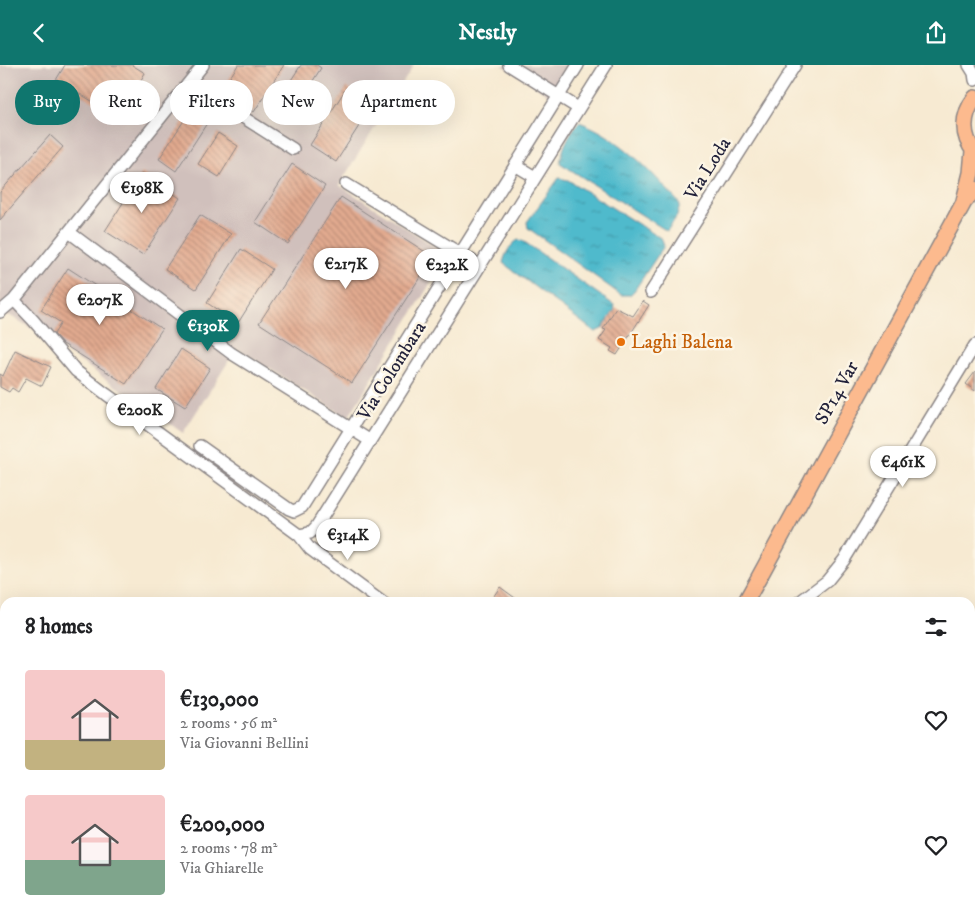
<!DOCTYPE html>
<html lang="en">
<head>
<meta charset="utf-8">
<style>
  :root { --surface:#fff; --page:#f2f2f2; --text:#202124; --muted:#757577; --accent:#0f766e }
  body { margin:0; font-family:"IM FELL DW Pica",serif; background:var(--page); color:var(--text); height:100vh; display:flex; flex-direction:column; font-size:19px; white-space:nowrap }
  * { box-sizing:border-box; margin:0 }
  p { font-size:16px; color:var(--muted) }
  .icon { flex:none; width:28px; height:28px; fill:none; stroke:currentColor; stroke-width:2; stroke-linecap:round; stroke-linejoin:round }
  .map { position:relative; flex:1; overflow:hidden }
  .details { position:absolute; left:0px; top:532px; width:975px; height:321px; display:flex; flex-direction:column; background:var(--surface); border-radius:15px 15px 0 0; box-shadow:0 5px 20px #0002 }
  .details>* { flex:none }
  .top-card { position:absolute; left:15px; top:15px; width:500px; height:45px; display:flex; gap:10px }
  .price { position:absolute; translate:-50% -42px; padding:0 11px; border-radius:18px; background:#fff; color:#222; font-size:16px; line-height:32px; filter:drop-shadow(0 1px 2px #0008) }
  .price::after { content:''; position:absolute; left:50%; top:30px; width:15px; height:11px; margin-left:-8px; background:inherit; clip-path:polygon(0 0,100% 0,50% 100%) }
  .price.current { background:var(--accent); color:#fff }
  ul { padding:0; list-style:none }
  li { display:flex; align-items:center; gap:15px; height:125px; padding:0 25px }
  li span { display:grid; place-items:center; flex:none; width:140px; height:100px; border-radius:5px; color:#555 }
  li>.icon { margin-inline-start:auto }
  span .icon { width:60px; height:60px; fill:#fffc; stroke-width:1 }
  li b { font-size:21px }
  h2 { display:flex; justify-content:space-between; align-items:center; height:60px; padding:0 25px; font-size:21px }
  .tag { padding:0 18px; border-radius:22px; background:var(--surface); box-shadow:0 5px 20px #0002; font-size:18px; line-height:45px }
  .tag.current { background:var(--accent); color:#fff }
  header { display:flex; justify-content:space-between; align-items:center; height:65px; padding:0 25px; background:var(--accent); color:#fff; font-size:22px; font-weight:700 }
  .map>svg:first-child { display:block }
</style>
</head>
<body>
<header><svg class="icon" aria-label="back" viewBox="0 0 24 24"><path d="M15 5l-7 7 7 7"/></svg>Nestly<svg class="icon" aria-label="share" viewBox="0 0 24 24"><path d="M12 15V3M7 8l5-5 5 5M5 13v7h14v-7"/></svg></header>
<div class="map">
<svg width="975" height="853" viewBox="0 0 975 853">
  <defs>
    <pattern id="water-ripples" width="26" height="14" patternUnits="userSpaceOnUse" patternTransform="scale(1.25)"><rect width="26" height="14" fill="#4fbacc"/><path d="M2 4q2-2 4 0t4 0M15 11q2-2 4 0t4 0" fill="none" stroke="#4197a7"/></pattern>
    <pattern id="building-back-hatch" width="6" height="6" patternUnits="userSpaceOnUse" patternTransform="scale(1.25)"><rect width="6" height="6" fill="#e2aa8f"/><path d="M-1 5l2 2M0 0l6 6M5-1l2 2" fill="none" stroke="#b78a76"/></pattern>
  </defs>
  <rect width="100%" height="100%" fill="#fcf5e5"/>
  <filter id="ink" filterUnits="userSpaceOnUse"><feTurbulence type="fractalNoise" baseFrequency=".02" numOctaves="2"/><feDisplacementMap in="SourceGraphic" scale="10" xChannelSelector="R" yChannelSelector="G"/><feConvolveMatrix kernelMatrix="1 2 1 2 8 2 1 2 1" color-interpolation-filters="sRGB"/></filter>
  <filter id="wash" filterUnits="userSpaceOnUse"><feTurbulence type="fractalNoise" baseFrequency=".0096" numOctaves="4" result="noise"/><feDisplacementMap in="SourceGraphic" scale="20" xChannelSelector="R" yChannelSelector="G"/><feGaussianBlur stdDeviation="1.12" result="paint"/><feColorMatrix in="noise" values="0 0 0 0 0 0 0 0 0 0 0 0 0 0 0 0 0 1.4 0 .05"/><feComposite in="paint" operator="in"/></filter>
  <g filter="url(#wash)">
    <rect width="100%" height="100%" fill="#f7ead2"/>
    <path fill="#d0c0bc" d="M0 0H414L339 120 448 190 348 353 237 283 183 368 38 267 0 245Z
      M502 0H568L549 30Z"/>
    <path fill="url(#water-ripples)" stroke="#386e84" d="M579 57C618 70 653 108 680 139L677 151 667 166 560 98C563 82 568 70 579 57Z
      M559 113 568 115 662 174 664 181 634 226 630 230H621L528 163 527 157Z
      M518 175 523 176 614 240 615 245 602 264 595 267 503 198C505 189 510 180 518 175Z"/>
    <g id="blocks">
      <path fill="url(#building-back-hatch)" d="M65 0H132L145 8 130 34 119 28 109 46 56 15Z
        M238 0H284L254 47 221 26Z
        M301 0H317L321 3 294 46 278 35Z
        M347 22 373 39 336 97 310 80Z
        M192 43 209 55 176 106 159 94Z
        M218 68 238 81 219 112 198 99Z
        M50 70 63 82 0 155V127Z
        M292 99 325 121 288 179 255 157Z
        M142 108 180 133 143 190 105 166Z
        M341 132 433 192 352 318 259 258Z
        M200 150 231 169 196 224 165 204Z
        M241 184 272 204 238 258 207 238Z
        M68 203 162 264 126 319 63 279 54 269 61 258 41 245Z
        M643 236 649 240 617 290 610 286 612 283 599 275 606 265 603 264 616 243 633 251Z
        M181 284 210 303 185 342 156 324Z
        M15 285 51 302 42 321 26 313 18 327 12 323 9 327 0 322V309L3 311Z
        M975 307V326L966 319Z
        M500 522 522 538H489Z"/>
    </g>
  </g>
  <g filter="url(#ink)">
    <use href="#blocks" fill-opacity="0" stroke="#8c8686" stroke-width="1"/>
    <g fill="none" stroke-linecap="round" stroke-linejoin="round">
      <g stroke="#8c8686" stroke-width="14">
        <path id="minor" d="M509 0 578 43
          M969 0 974 8 975 15
          M189 18 293 84
          M515 100 535 112
          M346 119 479 200
          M69 167 231 288 369 375
          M651 227 795 0
          M14 235 33 255 76 306 106 329 299 470 310 484 383 538
          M0 247 14 235 203 0
          M200 381 289 444 294 446 302 442 578 0
          M299 470 310 468 316 462 606 0
          M798 538 827 516 844 495 975 280
          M621 853 624 849"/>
      </g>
      <g stroke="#8c8686" stroke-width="18">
        <path id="major" d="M975 33C962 50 961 71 975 87
          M964 136 971 108 973 86
          M745 538 964 137 975 124
          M542 853 545 849"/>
      </g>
      <use href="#minor" stroke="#fff" stroke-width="11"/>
      <use href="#major" stroke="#fcba8e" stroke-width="15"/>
    </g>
  </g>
  <circle fill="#e8710a" stroke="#fcf5e5" stroke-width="2" cx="621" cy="277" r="5"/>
  <g text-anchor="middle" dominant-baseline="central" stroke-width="5" stroke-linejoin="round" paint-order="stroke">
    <g font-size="19" fill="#22223b" stroke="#fcf5e5">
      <text transform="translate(708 104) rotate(-58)">Via Loda</text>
      <text transform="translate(392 306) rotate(-58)">Via Colombara</text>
      <text transform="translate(837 328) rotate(-61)">SP14 Var</text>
    </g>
    <g font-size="19" fill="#c56008" stroke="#fcf5e5" text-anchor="start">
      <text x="631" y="277">Laghi Balena</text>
    </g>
  </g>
</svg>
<b class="price" style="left:142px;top:149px">€198K</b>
<b class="price" style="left:346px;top:225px">€217K</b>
<b class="price" style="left:447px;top:226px">€232K</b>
<b class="price" style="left:100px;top:261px">€207K</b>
<b class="price current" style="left:208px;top:287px">€130K</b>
<b class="price" style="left:140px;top:371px">€200K</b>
<b class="price" style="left:903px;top:423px">€461K</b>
<b class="price" style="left:348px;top:496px">€314K</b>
<div class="top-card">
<a class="tag current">Buy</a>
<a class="tag">Rent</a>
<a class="tag">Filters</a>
<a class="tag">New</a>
<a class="tag">Apartment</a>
</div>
<section class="details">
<h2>8 homes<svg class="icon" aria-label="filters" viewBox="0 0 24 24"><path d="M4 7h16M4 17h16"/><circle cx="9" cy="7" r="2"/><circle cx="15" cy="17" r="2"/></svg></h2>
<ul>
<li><span style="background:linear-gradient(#f6c9c9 70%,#c2b280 0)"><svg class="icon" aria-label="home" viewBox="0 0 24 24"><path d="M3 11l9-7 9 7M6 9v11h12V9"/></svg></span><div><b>€130,000</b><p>2 rooms · 56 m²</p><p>Via Giovanni Bellini</p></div><svg class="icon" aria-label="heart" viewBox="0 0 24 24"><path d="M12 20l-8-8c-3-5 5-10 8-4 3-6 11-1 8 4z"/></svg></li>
<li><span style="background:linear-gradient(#f6c9c9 65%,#7fa58c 0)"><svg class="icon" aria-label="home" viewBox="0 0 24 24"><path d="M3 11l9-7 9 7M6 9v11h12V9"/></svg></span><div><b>€200,000</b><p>2 rooms · 78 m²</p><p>Via Ghiarelle</p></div><svg class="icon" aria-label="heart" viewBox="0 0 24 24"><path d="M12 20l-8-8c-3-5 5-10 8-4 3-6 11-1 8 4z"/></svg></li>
</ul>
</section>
</div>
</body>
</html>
